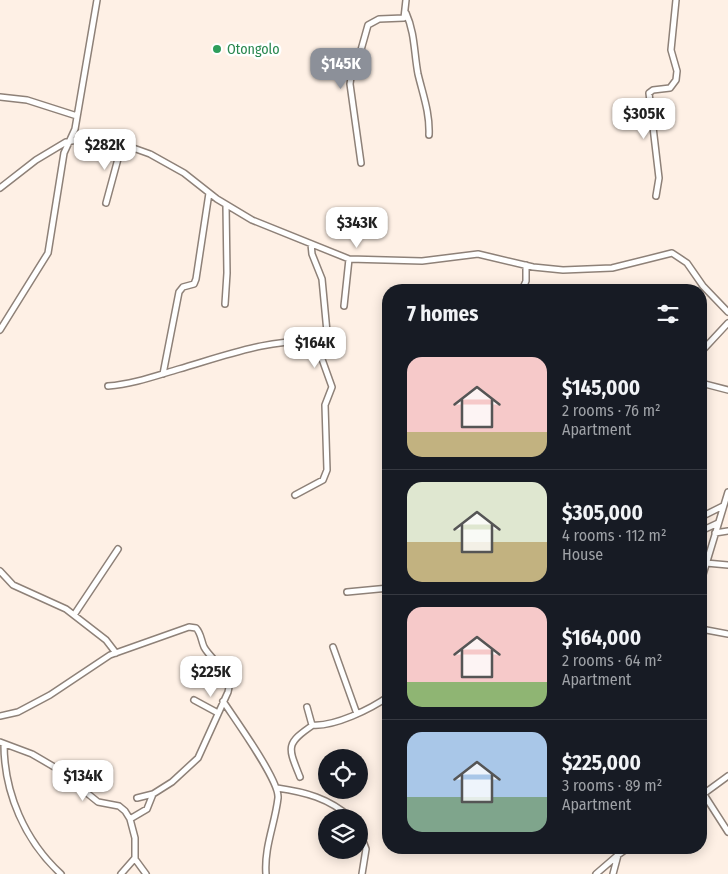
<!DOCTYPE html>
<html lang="en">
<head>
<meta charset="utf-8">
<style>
  :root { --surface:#171b24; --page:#242831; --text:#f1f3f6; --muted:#9ea1a6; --line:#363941; --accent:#8c9099 }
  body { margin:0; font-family:"Fira Sans Condensed",sans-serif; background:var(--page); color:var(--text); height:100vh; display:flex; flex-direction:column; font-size:19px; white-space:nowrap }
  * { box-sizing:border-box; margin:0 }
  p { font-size:16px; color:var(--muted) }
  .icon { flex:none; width:28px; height:28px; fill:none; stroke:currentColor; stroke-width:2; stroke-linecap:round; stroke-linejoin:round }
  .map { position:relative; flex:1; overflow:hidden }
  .drawer { position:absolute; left:382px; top:284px; width:325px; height:570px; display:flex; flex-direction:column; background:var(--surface); border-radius:20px; box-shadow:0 2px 12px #0003 }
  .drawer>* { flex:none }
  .fabs { position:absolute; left:318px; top:749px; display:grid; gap:10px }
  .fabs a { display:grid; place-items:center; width:50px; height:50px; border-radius:50%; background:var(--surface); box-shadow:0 2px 12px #0003; font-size:25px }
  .price { position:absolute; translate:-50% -42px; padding:0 11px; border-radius:10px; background:#fff; color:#222; font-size:16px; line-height:32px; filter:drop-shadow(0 1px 2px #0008) }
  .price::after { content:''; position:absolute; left:50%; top:30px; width:15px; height:11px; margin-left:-8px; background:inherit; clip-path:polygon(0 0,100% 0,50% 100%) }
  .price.selected { background:var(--accent); color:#fff }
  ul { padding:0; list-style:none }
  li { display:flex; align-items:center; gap:15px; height:125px; padding:0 25px }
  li+li { border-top:1px solid var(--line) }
  li span { display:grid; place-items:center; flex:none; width:140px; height:100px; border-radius:15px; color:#555 }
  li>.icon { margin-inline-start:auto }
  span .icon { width:60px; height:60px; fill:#fffc; stroke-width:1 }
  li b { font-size:21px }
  h2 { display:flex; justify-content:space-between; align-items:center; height:60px; padding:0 25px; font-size:21px }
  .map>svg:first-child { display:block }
</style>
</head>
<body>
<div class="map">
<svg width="728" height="874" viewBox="0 0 728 874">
  <rect width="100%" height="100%" fill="#fef0e5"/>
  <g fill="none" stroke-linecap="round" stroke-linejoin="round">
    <g stroke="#8e8178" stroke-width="8">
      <path id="street" d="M406 13C415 33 414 53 418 74 423 95 430 113 429 135
        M0 97 27 100 77 116
        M361 163 350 84 353 63 359 57 368 25 379 19 404 18 406 0
        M0 188 36 160 66 142 83 139 100 140 122 144 150 154 184 173 217 199 252 220 349 259 422 261 478 254 533 267 563 270 612 268 672 253 687 263 703 286 728 312
        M656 196 659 178 649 93 653 90 670 88 676 80 677 71 671 50 676 0
        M106 203 122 144
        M522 290 526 281V265
        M225 304 227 273 226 205
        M344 306 349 259
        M0 330 48 253 64 153 75 129 97 0
        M701 352 728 323
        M163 374 179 292 183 287 194 284 196 279 209 193
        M701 383 728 390
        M108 386C133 384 155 376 179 369 224 356 273 337 321 342
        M295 495 323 480 327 470 325 405 332 387 318 348V344L325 339 327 332 322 279 312 254 311 244
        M701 517 723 506
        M701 531 718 523
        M715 533 728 531
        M706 563 728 565
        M0 571 13 585 66 609 106 640 116 653
        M701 581 728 492
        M347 592 389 588
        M74 615 118 549
        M701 629 728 634
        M333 647 357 714
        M194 700 218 713
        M223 701C234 718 280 781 278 798 275 824 264 847 266 874
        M307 707 312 725C334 727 371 709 389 696
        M0 716 18 712 50 695 110 655 189 627 196 628C201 633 201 640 204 647 212 662 234 671 228 692L198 758 172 782 153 794 147 809 130 819
        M0 742 32 754 56 768 98 802 119 806 125 811 130 819 135 838V859L146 874
        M4 744C4 793 25 841 61 874
        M300 777C288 747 285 744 313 725
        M277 788C305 792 329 798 351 818
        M703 793 728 832
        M702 795 728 776
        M137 798 153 794
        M359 830 366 849 362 874
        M121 874 135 858
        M596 874 618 855 619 848
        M613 874 618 855 628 848"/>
    </g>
    <use href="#street" stroke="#fff" stroke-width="5"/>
  </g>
  <circle fill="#2e9e5b" stroke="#fff" stroke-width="2" cx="217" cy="49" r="5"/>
  <g text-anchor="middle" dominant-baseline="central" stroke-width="5" stroke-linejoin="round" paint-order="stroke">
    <g font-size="14" fill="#27864d" stroke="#fff" text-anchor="start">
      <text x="227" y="49">Otongolo</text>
    </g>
  </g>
</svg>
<div class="fabs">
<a><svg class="icon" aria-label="locate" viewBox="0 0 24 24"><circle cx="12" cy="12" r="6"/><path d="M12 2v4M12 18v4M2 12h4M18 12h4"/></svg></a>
<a><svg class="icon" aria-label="layers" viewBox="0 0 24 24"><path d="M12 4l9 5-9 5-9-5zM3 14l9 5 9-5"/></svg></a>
</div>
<b class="price selected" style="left:341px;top:90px">$145K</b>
<b class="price" style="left:644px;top:140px">$305K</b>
<b class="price" style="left:105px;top:171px">$282K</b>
<b class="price" style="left:357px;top:249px">$343K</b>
<b class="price" style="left:315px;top:369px">$164K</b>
<b class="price" style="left:211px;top:698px">$225K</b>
<b class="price" style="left:83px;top:802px">$134K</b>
<section class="drawer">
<h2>7 homes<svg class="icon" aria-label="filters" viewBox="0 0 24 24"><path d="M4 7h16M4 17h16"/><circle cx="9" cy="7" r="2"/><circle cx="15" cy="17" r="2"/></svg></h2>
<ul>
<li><span style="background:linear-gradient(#f6c9c9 75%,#c2b280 0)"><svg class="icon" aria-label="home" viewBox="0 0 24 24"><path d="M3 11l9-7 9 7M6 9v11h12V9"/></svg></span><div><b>$145,000</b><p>2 rooms · 76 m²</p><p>Apartment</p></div></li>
<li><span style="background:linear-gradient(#dfe7d0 60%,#c2b280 0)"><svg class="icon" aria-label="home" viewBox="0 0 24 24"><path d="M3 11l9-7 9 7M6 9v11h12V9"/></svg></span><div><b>$305,000</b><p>4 rooms · 112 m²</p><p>House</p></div></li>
<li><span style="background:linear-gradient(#f6c9c9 75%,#8fb573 0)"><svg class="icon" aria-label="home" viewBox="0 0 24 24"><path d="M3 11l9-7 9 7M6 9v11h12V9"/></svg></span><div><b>$164,000</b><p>2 rooms · 64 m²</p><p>Apartment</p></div></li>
<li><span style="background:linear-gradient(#a9c7e8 65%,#7fa58c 0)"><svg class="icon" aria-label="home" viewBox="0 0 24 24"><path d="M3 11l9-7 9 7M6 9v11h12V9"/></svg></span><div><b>$225,000</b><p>3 rooms · 89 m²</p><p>Apartment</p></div></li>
</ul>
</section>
</div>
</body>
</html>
